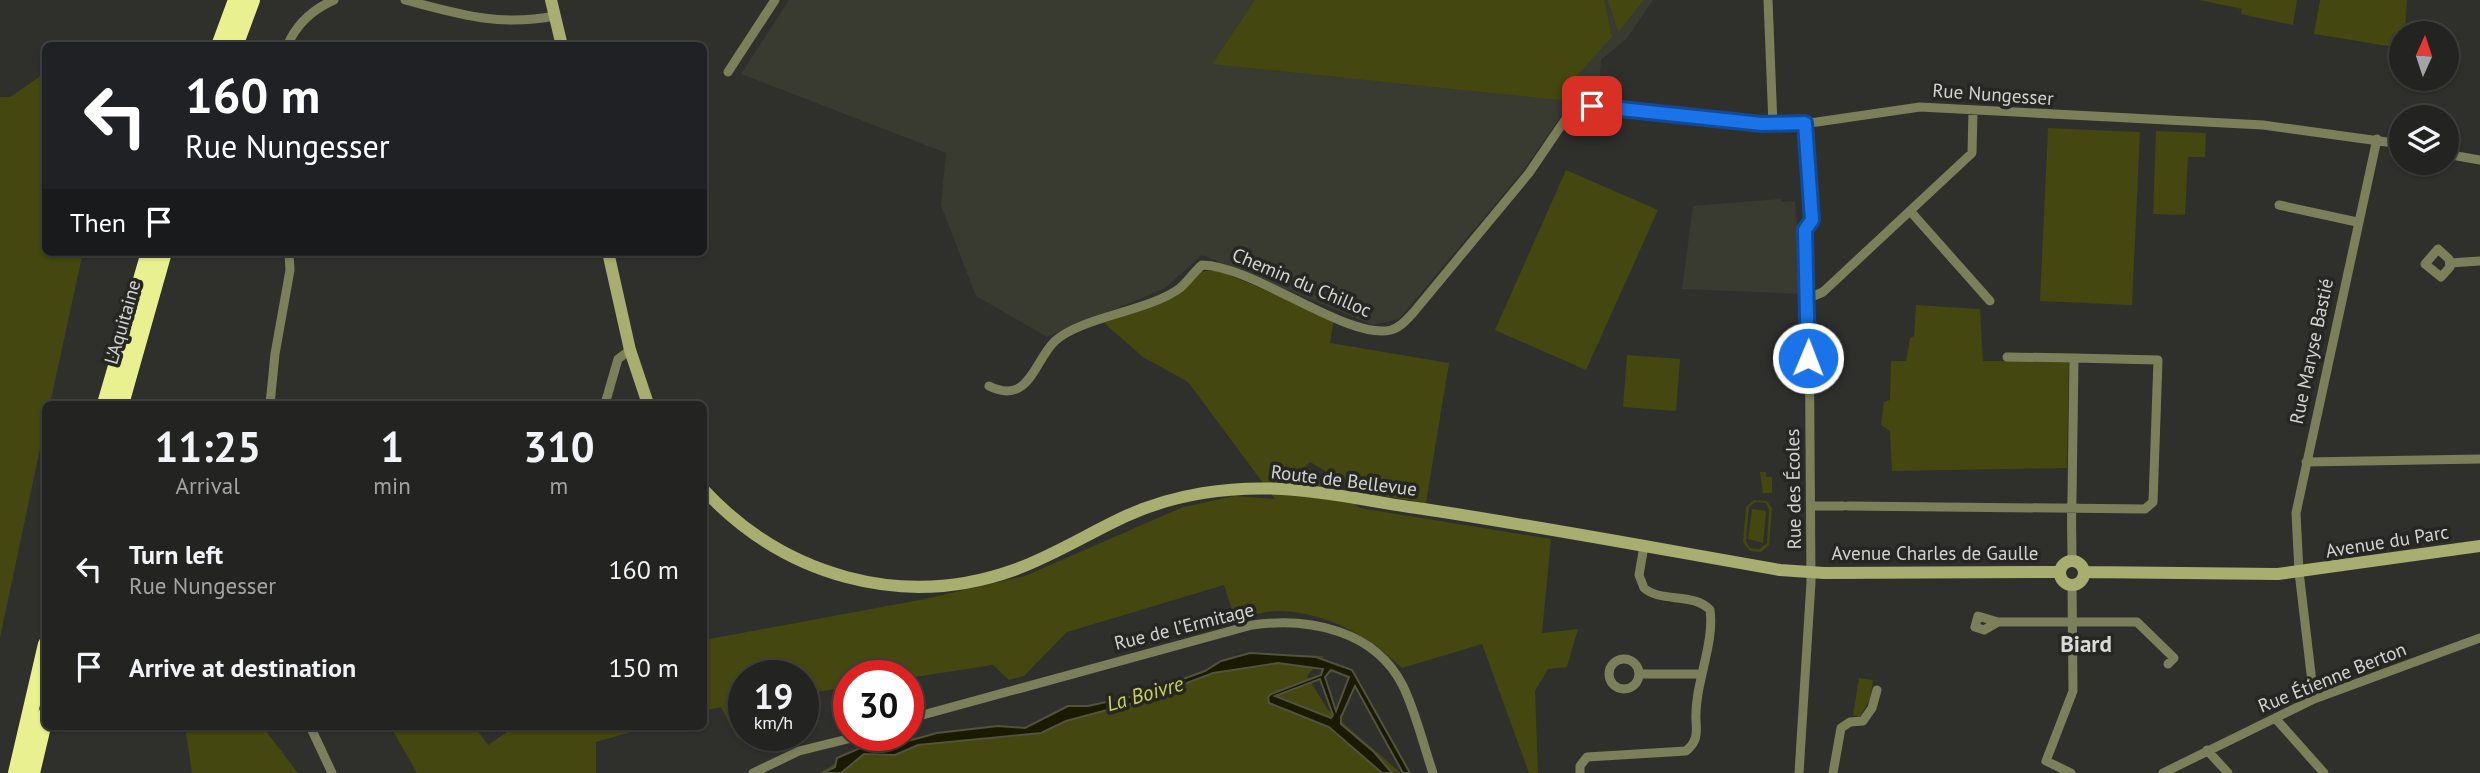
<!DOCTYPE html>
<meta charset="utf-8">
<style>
body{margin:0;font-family:"PT Sans",sans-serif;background:#2b2c2a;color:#f1f3f6;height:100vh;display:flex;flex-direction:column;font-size:26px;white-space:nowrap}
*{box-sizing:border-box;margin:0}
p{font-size:23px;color:#a3a4a5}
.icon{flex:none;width:38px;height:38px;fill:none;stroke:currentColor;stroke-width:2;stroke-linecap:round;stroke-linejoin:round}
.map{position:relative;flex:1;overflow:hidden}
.sheet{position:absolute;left:42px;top:401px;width:665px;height:329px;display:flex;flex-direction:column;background:#232421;border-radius:10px;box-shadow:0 2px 5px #0004,0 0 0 2px #40413f}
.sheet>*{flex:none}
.guide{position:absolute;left:42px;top:42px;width:665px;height:214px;border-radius:10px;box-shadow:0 2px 5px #0004,0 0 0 2px #40413f;background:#202124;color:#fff;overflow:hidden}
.needle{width:46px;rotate:3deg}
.fabs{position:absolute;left:2389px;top:21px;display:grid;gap:14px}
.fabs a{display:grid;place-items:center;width:70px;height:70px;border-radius:50%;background:#232421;box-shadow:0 2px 5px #0004,0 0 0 2px #40413f;font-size:35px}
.speed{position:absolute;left:728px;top:660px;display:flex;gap:14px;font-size:35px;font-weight:700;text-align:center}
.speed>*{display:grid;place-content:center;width:91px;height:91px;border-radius:50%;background:#232421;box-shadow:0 2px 5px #0004,0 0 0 2px #40413f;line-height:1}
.speed small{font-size:18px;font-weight:400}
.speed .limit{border:10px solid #d22;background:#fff;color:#111}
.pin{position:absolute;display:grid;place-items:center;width:60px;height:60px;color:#fff;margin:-30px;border-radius:14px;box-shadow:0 4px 10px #0006}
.me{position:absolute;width:77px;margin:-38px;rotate:1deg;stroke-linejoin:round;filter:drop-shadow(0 0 5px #0008)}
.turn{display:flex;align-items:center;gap:24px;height:147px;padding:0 28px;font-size:32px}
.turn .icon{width:91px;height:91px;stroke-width:2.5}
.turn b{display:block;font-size:49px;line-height:60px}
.then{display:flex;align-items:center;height:66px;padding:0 28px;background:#0003;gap:14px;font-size:26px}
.eta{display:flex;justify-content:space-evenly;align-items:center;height:119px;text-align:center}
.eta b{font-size:42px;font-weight:800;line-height:49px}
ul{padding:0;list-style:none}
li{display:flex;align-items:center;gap:21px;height:98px;padding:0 28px}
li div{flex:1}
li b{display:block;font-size:26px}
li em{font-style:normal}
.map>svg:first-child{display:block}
.built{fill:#393a30}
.green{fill:#44470f;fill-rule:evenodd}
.water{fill:#191a00;stroke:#51523f;stroke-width:2;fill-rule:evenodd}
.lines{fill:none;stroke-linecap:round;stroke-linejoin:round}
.street{stroke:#7c805a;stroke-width:9}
.secondary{stroke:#a8ad70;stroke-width:12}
.highway{stroke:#e8f08f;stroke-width:16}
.route-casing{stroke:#114b97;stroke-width:18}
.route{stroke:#1a73e8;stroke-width:12}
.labels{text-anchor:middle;stroke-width:7;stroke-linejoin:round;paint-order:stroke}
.street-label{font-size:19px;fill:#d4d4d2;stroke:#262623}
.water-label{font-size:21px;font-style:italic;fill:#cbd251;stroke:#262623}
.quarter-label{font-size:23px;font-weight:bold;fill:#dadbd6;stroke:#262623}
</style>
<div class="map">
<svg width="2480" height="773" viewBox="0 0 2480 773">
<rect width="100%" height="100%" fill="#2f302c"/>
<path class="built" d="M 789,0 L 1653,0 L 1627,38 L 1601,60 L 1598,99 L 1576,95 L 1523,171 L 1399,319 L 1373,325 L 1202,255 L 1164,289 L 1047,337 L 976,296 L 941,205 L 946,153 L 741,74 Z
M 1781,199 L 1782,202 L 1795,201 L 1802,294 L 1682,289 L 1693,206 Z"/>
<path class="green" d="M 1255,0 L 1604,0 L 1612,37 L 1580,72 L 1561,100 L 1212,64 Z
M 1608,0 L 1644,0 L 1618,32 Z
M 2199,0 L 2297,0 L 2293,25 L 2241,14 L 2242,9 Z
M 2320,0 L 2407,0 L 2405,33 L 2401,33 L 2401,48 L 2314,34 Z
M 45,73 L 46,252 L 83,252 L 50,404 L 46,404 L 45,425 L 0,638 L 0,97 L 10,97 Z
M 2048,128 L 2140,132 L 2132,305 L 2040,301 Z
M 2156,131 L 2206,133 L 2205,157 L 2188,157 L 2185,215 L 2153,214 Z
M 1566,170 L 1658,210 L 1586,370 L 1495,330 Z
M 1205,271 L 1220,271 L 1334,319 L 1330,343 L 1449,363 L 1426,503 L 1364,493 L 1310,462 L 1306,466 L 1360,508 L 1551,539 L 1542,633 L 1578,629 L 1567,667 L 1548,669 L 1535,691 L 1538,773 L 1529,773 L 1482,644 L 1402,668 C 1368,636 1330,614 1283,611 C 1268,610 1250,616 1235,619 L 1224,585 L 1067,632 L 1024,676 L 1009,680 L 993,665 L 908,678 L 849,676 L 849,687 L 803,694 L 803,676 L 744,676 L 744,735 L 737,738 L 721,707 L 704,711 L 704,640 L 925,599 L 1025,576 L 1183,507 L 1235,496 L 1275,499 L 1188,382 L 1143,357 L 1104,323 L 1176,296 L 1195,273 Z
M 1916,305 L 1980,309 L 1983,361 L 2069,361 L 2067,468 L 1892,471 L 1890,431 L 1881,425 L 1884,402 L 1890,400 L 1891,361 L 1906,361 L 1910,338 L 1914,336 Z
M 1627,355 L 1680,359 L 1676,411 L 1623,407 Z
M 1760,472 L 1766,472 L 1766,477 L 1772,477 L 1772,493 L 1763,493 Z
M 1754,500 L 1767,501 L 1772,508 L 1769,545 L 1761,552 L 1750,551 L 1743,542 L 1746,507 ZM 1756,502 L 1766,503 L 1769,510 L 1767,543 L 1759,549 L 1750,548 L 1746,541 L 1749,507 Z
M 1752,509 L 1766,511 L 1763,543 L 1748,539 Z
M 1260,654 L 1324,656 L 1307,676 L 1328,710 L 1401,773 L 819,773 L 863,747 L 1038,731 Z
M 1859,678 L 1873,680 L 1870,699 L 1860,717 L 1853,715 Z
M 185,726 L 262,726 L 298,773 L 192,773 Z
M 390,726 L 474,726 L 488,745 L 516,726 L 652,726 L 596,742 L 596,773 L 417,773 Z"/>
<path class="water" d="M 1250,653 L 1316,657 L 1352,670 L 1410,773 L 1403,773 L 1355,686 L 1341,717 L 1341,724 L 1374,752 L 1392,773 L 1382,773 L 1329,727 L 1269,703 L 1268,697 L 1271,694 L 1321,675 L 1323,669 L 1278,663 L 1213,673 L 1137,702 L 1066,721 L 1041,733 L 918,745 L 895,755 L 864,754 L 841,773 L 823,773 L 835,767 L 837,758 L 867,745 L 877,748 L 890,746 L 937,733 L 998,726 L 1025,728 L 1068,706 L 1088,706 L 1139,695 L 1205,671 L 1221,661 ZM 1331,670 L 1349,677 L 1336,711 L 1325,677 ZM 1320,679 L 1333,715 L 1331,718 L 1275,696 Z"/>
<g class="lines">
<path class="street" d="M 405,0 C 459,14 498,27 555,16
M 1768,0 L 1773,125
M 287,46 C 296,25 313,9 334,0
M 728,72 L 775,0
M 2446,154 L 2480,160
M 2279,205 L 2357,222
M 1911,212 L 1990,301
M 2438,249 L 2449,259 L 2450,267 L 2441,277 L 2425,264 Z
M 2450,263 L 2480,261
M 1809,298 L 1823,292 L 1972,153 L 1973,111
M 2007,357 L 2074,358
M 989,386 C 1029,406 1034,361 1055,341 C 1081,317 1150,311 1180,288 C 1188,281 1194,272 1202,265 C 1255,266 1348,341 1391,330 C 1401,327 1406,320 1413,313 L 1529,173 L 1567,117 L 1584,106 L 1773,125 L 1817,122 L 1920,107 L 2263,125 L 2401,144
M 270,404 L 275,354 L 290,270 L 289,252
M 605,404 L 618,359 L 630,350
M 2306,462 L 2480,459
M 1811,506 L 1843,506
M 1848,506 C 1947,507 2046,508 2145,509 L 2153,502 L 2158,360 L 2074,358 L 2072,498 C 2071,519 2072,540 2072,560
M 1998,622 L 1984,630 L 1975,627 L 1978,616 L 1998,622 L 2137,622 L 2174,658 L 2168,664
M1609 674a15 15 0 1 1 30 0a15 15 0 1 1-30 0Z
M 1639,674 L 1701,674
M 2314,699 L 2299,572 L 2296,513 L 2377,139
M 2275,718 L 2324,773
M 908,719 L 1252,625 C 1309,617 1375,630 1403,686 C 1416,713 1423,744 1433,773
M 310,726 L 332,773
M 2207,750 L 2228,773
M 753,773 L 799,751 L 864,735
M 1580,773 L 1580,766 L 1587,757 L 1686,751 C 1697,742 1697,734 1696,721 C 1694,685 1715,644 1710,610 C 1694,592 1661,603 1644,588 L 1639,575 L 1644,546
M 1799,773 L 1811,582 L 1809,298 L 1805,230 L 1812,220 L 1805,123
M 1833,773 L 1841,728 L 1850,722 L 1863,721 L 1872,708 L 1877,690
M 2071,773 L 2046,761 L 2073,691 L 2072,585
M 2163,773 L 2314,699 L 2480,638"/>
<path class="secondary" d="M 551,0 L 562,46
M 608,252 L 630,350 L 648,404
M 704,490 C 784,576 902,610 1014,570 C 1053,556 1089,533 1126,516 C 1174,494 1230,486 1282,489 C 1327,491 1372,502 1417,508 C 1538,526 1659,549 1780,570 L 1824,573 L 2059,572
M2060 573a12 12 0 1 1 24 0a12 12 0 1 1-24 0Z
M 2084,572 L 2278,574 L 2480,546"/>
<path class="highway" d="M 219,46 L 236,0
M 235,46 L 252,0
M 105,404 L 149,252
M 121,404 L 164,252
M 16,773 L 46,644
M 32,773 L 46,714"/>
</g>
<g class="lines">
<g class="route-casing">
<path id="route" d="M 1592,106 L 1762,124 L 1805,123 L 1812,220 L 1805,230 L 1808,358"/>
</g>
<use href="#route" class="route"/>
</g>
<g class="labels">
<g class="street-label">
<text transform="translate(1993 94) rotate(4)" y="7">Rue Nungesser</text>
<text transform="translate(1302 282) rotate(23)" y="7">Chemin du Chilloc</text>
<text transform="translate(122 322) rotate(-74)" y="7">L'Aquitaine</text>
<text transform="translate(2311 351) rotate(-78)" y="7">Rue Maryse Bastié</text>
<text transform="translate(1344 480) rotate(7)" y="7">Route de Bellevue</text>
<text transform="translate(1793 489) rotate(-91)" y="7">Rue des Écoles</text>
<text transform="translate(2387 541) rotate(-9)" y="7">Avenue du Parc</text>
<text x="1935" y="560">Avenue Charles de Gaulle</text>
<text transform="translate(1184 626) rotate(-14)" y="7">Rue de l’Ermitage</text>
<text transform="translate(2332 677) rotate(-22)" y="7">Rue Étienne Berton</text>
</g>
<g class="water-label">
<text transform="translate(1145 694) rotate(-16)" y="7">La Boivre</text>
</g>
<g class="quarter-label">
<text x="2086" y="652">Biard</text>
</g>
</g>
</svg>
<div class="fabs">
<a><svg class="needle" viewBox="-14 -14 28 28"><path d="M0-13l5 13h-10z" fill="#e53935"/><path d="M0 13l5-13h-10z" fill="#a3a4a5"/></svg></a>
<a><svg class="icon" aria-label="layers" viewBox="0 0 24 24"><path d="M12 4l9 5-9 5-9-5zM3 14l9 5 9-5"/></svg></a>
</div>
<div class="speed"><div>19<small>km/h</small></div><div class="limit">30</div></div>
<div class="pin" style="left:1592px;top:106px;background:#d93025"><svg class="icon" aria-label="arrive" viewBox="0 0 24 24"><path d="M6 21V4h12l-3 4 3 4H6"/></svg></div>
<svg class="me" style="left:1808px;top:358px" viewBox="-20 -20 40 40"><circle r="17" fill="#1a73e8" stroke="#fff" stroke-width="3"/><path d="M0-11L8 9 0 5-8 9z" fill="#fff"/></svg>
<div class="guide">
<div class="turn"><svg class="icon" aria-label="left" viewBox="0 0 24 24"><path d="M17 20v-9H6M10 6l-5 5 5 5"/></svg><div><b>160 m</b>Rue Nungesser</div></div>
<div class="then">Then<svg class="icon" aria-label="arrive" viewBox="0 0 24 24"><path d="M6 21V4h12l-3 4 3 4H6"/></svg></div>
</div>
<section class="sheet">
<div class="eta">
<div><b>11:25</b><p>Arrival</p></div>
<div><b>1</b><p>min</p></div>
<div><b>310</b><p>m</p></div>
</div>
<ul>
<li><svg class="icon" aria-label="left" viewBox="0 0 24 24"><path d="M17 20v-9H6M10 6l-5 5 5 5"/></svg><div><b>Turn left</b><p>Rue Nungesser</p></div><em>160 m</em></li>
<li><svg class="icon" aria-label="arrive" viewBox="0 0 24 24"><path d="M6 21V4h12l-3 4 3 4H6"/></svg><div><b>Arrive at destination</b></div><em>150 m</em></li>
</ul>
</section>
</div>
